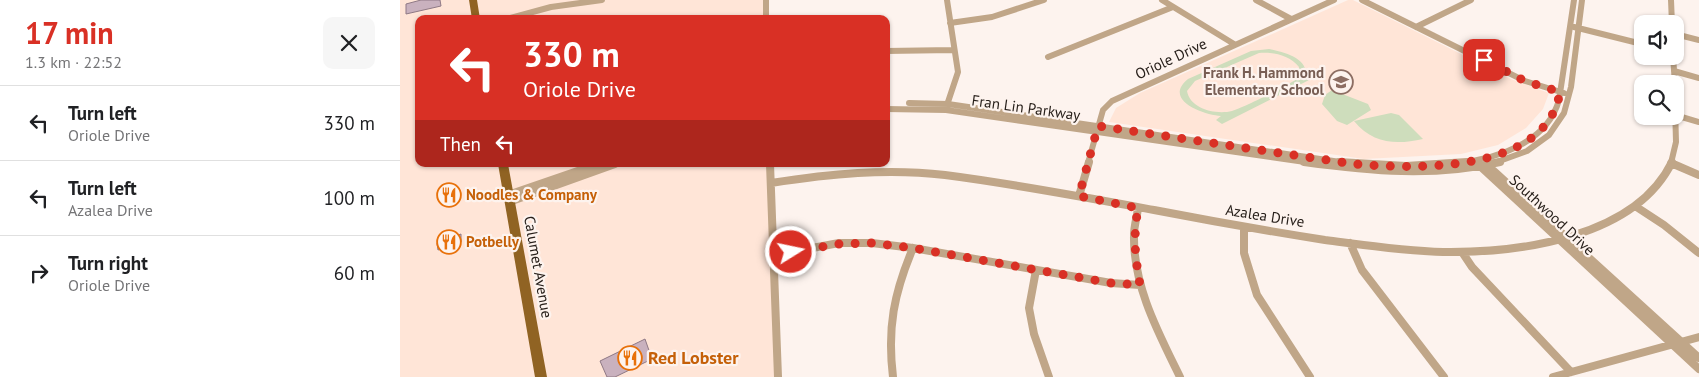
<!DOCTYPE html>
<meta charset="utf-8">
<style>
body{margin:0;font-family:"PT Sans",sans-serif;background:#f6f6f6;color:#202124;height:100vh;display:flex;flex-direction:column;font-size:19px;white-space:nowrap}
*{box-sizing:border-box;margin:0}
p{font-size:16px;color:#757577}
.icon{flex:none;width:28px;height:28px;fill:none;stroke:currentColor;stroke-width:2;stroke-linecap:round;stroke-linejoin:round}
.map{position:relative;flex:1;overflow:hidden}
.side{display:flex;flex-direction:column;background:#fff;width:400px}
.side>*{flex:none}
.top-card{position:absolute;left:15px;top:15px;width:475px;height:152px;border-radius:10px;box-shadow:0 1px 4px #0004;background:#d93025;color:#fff;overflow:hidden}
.buttons{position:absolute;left:1234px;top:15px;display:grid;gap:10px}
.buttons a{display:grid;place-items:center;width:50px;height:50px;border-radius:10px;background:#fff;box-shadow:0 1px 4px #0004;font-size:25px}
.pin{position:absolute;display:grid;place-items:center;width:42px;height:42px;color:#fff;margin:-21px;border-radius:10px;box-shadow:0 2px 8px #0006}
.me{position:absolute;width:55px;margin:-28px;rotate:80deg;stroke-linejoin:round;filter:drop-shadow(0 0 4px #0008)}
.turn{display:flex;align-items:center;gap:18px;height:105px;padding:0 25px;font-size:22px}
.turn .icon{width:65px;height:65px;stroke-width:2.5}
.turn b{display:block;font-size:35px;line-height:42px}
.then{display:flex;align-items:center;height:48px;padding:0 25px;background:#0003;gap:10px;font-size:19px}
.round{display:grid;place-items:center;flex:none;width:52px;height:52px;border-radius:10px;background:#f6f6f6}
.overview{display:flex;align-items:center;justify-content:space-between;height:85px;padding:0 25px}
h1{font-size:30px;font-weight:600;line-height:38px;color:#d93025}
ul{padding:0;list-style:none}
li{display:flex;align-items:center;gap:15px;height:75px;padding:0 25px;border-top:1px solid #e0e0e0}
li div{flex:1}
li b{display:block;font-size:19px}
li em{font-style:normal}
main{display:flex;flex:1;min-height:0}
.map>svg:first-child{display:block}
.built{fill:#ffe5d7}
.green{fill:#ceddbc;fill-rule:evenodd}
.building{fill:#c9b1be;stroke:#8f7985}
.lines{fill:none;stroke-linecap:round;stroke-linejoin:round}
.minor-far1{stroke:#c0a688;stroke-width:6}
.minor{stroke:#c0a688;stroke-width:8}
.major{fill:#906323;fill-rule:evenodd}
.route{stroke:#d93025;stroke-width:9;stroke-dasharray:0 16.2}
.labels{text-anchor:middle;stroke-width:4.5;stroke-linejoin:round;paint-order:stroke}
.street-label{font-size:15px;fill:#28201b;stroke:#fdf3ee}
.education-label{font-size:15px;font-weight:bold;fill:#785e54;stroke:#fdf3ee;text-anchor:end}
.food-label{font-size:15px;font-weight:bold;fill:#c56008;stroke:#fdf3ee;text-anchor:start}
.near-food-label{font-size:18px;font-weight:bold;fill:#c56008;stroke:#fdf3ee;text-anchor:start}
</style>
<main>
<section class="side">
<div class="overview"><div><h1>17 min</h1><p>1.3 km · 22:52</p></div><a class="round"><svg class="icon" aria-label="close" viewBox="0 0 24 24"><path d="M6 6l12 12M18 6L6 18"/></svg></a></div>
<ul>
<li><svg class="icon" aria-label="left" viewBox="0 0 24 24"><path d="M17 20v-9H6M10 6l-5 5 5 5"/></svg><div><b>Turn left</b><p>Oriole Drive</p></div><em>330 m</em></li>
<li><svg class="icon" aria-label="left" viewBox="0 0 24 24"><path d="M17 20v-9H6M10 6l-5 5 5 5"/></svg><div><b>Turn left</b><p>Azalea Drive</p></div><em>100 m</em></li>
<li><svg class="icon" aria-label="right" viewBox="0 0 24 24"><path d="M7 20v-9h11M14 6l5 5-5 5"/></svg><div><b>Turn right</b><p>Oriole Drive</p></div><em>60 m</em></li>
</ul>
</section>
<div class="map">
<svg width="1299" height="377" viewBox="0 0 1299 377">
<rect width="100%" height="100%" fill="#fdf3ee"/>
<path class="built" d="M 0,0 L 365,0 L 365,19 L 19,19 L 19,164 L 370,164 L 378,377 L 0,377 Z
M 948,0 L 953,0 L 1111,79 L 1149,93 L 1143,109 L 1126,128 L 1098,145 L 1061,154 L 964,159 L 709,122 L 716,108 L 740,93 Z"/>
<path class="green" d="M 869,49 C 883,52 906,57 906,74 L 911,72 L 917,76 L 822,124 L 816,120 L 821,116 C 804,115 762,100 788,79 L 851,51 ZM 859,53 C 873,52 889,55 899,67 L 898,78 C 889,85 843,108 832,111 C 816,115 790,109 787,91 L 795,81 Z
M 932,90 L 968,104 L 971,110 L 947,125 L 937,121 L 922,104 L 925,95 Z
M 991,113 L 999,115 L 1023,139 C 996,145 973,144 954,121 Z"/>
<path class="building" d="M 21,0 L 40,0 L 41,6 L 6,14 L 6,4 Z
M 61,234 L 61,242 L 38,250 L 37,243 Z
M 245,339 L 252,359 L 215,377 L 207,377 L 200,361 Z"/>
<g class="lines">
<path class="minor-far1" d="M 366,0 L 366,19
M 762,0 L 834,44
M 856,0 L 891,19
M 962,0 L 1125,81 L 1164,93
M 1271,0 L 1272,24
M 107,19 L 151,7 L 202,0
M 550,23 L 592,17 L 644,0
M 1016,27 L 1071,0
M 1174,27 L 1242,44
M 1275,34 L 1299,40
M 486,51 L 553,50
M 1273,56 L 1275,84
M 648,57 L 773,7
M 1274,71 L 1299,78
M 509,103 L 548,104 L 947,163
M 546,108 L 558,72 L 547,0
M 486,109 L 546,110 L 912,163
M 1275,115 L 1299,122
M 688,163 L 703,110 L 712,101 L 934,0
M 1057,163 C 1097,159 1147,143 1159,100 L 1174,0
M 1094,163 L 1127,151 L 1149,135 L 1164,113 L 1171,87 L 1182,0
M 1271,163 L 1276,142 L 1275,105"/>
<path class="minor" d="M 904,162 C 970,171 1034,177 1100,162
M 939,162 L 1006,166 L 1067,162
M 1271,163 L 1299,175
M 370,164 L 378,377
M 1086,164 L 1299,358
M 1080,166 L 1299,369
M 371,183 C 429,174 486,168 545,175 C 615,184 684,197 754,210 C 811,221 868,231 925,240 C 964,245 1003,251 1043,252 C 1119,253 1235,238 1272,162
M 108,195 L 198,164
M 679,196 L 689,162
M 109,202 L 215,164
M 1235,206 L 1264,225 L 1299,253
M 738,208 C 737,217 734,226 734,235 C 733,286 758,332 780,377
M 844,227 L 844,253 L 857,295 L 910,377
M 950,243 L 962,270 L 1044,377
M 1062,252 L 1072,267 L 1171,372
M 375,255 L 439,243 L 472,243 L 513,248 L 711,283 L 740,285
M 636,270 L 629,308 L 634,334 L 649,377
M 493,377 C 487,328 494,293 513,248
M 1153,377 L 1299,337"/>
<path class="major" d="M 69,0 L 77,0 L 80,19 L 72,19 Z
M 98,164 L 108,164 L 147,377 L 135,377 Z"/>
</g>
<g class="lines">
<path class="route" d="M 391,252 L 439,244 L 472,243 L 513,248 L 711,283 L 740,285 C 735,255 733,239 738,208 L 679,196 L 698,126 L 954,164 C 1016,169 1146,174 1160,92 L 1125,81 L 1084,60"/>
</g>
<defs>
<g id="school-ring" transform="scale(1.25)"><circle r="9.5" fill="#fdf3ee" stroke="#8d6e63" stroke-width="1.5"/><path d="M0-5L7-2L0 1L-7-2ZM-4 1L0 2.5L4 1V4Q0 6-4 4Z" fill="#8d6e63"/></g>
<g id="restaurant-ring" transform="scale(1.25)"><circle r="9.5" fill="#fdf3ee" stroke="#e8710a" stroke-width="1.5"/><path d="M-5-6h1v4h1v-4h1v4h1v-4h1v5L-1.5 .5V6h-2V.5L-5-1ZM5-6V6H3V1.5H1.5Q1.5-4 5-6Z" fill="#e8710a"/></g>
</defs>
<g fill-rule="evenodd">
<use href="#school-ring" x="941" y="82"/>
<use href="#restaurant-ring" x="49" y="195"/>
<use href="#restaurant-ring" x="49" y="242"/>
<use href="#restaurant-ring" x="230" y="358"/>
</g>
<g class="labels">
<g class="street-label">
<text transform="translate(771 59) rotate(-25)" y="5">Oriole Drive</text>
<text transform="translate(626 108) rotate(8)" y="5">Fran Lin Parkway</text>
<text transform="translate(1152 215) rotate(43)" y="5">Southwood Drive</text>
<text transform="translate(865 216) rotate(9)" y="5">Azalea Drive</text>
<text transform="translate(138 267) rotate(80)" y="5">Calumet Avenue</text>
</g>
<g class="education-label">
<text x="924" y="78">Frank H. Hammond<tspan x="924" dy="17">Elementary School</tspan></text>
</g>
<g class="food-label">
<text x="66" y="200">Noodles &amp; Company</text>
<text x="66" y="247">Potbelly</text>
</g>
<g class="near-food-label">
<text x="248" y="364">Red Lobster</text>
</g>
</g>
</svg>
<div class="buttons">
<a><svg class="icon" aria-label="sound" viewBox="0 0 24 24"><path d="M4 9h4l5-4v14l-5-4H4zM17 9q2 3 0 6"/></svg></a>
<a><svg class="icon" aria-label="search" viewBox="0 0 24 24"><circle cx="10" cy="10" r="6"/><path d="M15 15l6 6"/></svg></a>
</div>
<div class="pin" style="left:1084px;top:60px;background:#d93025"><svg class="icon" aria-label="arrive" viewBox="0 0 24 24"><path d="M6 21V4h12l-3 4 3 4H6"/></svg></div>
<svg class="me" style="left:391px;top:252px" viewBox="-20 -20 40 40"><circle r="17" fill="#d93025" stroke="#fff" stroke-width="3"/><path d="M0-11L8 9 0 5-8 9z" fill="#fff"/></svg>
<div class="top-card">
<div class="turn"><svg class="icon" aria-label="left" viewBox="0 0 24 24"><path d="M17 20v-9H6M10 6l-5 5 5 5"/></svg><div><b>330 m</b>Oriole Drive</div></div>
<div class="then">Then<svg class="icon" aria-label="left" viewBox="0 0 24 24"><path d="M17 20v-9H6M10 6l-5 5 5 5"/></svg></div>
</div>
</div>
</main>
